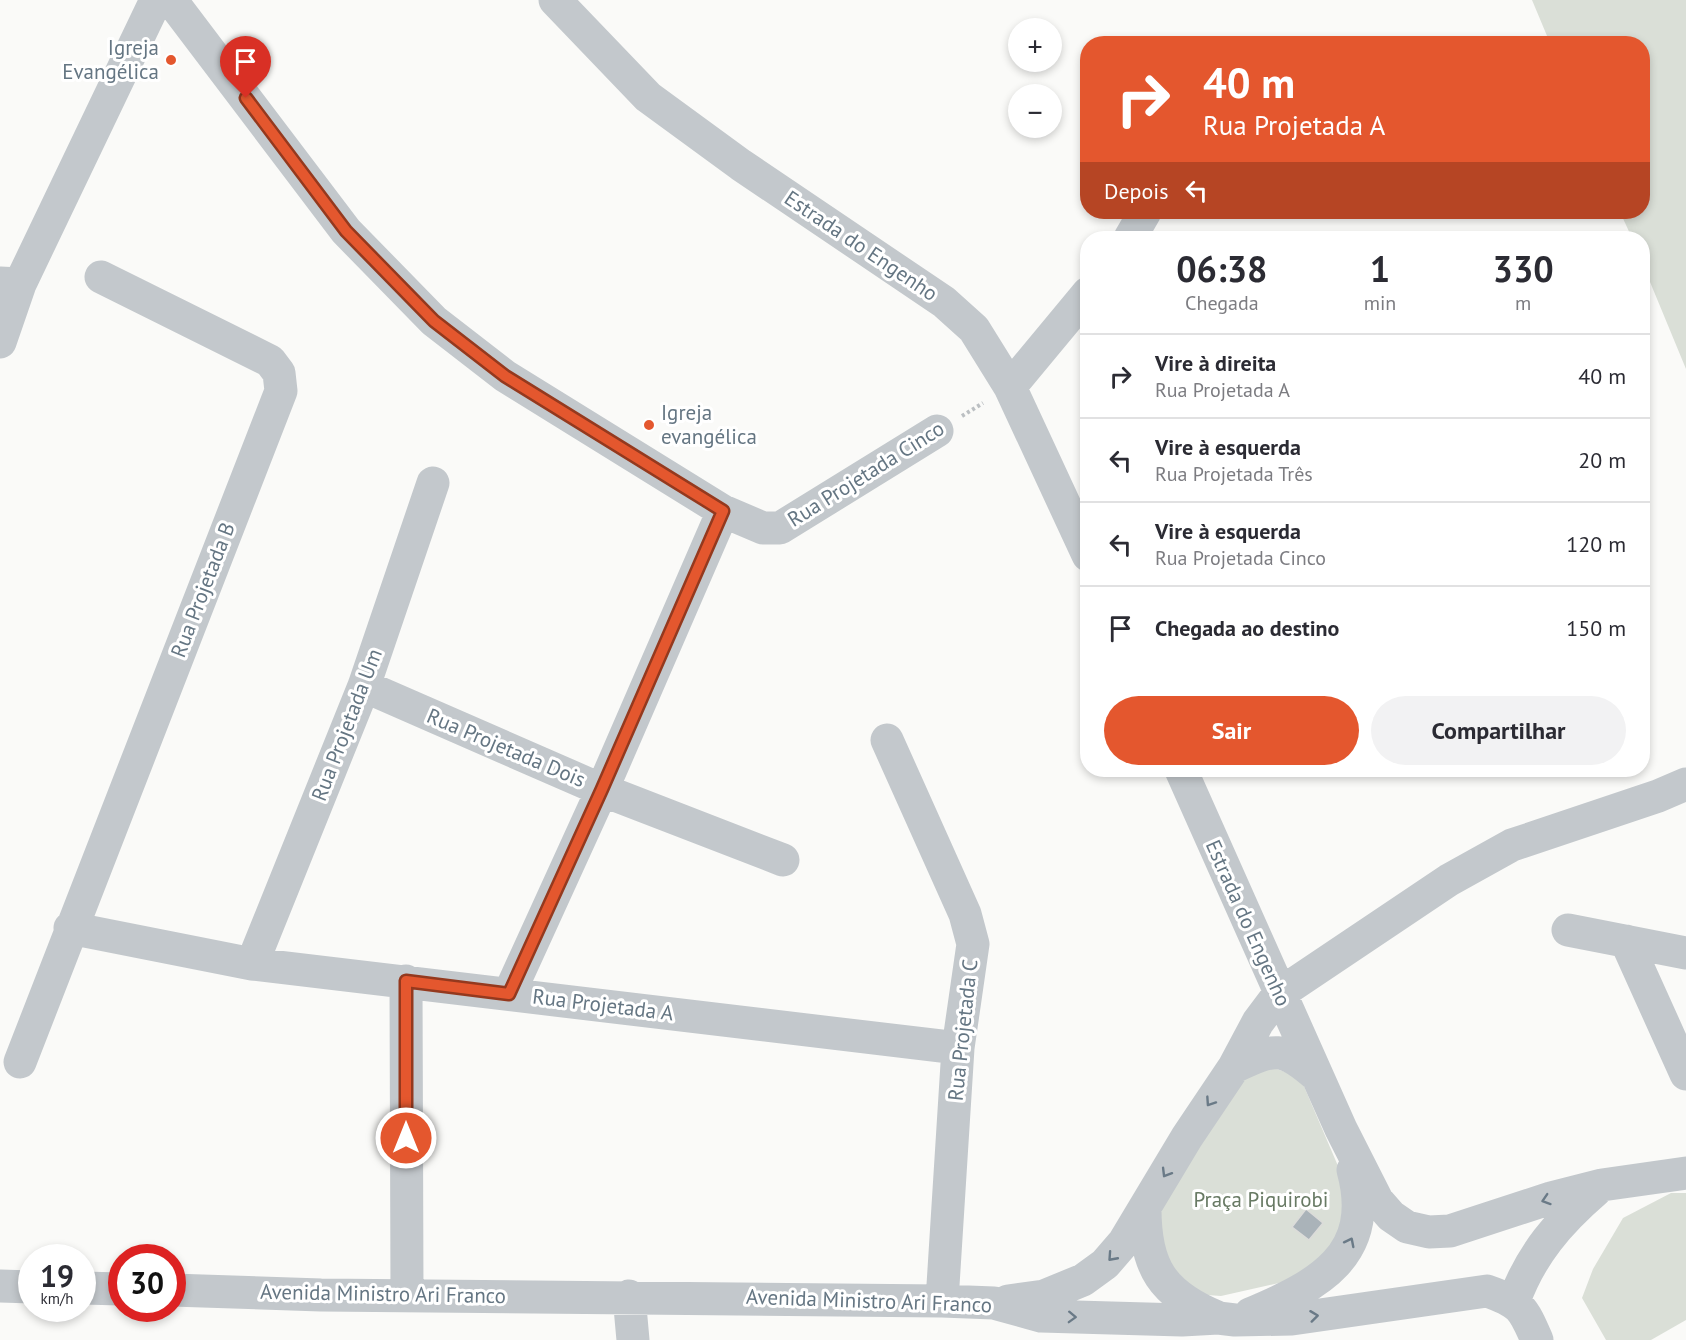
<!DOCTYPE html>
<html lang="pt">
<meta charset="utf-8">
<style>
body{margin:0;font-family:"PT Sans",sans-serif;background:#f2f2f3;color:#2b2b33;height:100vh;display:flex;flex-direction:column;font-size:22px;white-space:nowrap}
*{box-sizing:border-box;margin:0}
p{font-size:20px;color:#7c7c81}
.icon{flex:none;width:33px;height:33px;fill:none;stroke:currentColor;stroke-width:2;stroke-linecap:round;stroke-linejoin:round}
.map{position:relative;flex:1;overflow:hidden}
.panel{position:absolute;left:1080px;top:231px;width:570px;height:546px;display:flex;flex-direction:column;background:#fff;border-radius:24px;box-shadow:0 3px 9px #0003}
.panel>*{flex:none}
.banner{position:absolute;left:1080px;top:36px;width:570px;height:183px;border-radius:24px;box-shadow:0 3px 9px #0003;background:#e4572e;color:#fff;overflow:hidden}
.buttons{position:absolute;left:1008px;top:18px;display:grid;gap:12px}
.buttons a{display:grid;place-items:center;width:54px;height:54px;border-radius:50%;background:#fff;box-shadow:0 3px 9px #0003;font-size:30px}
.speed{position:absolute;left:18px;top:1244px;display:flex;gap:12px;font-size:30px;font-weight:700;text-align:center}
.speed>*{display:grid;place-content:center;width:78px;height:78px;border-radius:50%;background:#fff;box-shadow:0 3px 9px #0003;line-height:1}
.speed small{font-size:15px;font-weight:400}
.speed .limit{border:9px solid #d22;background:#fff;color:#111}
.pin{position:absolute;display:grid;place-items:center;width:51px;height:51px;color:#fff;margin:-62px -26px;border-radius:50% 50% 50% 0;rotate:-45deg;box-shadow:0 0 6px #0007}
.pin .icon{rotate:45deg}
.me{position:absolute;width:66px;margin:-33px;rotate:0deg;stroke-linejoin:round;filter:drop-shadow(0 0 4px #0008)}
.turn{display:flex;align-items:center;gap:21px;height:126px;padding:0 24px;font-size:27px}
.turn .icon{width:78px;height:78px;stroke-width:2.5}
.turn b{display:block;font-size:42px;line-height:51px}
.then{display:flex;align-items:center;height:57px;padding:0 24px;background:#0003;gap:12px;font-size:22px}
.eta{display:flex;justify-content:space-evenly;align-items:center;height:102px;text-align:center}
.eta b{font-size:36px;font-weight:800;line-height:42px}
.button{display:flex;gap:12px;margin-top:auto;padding:12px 24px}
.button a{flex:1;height:69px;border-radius:36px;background:#e4572e;color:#fff;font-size:24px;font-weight:800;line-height:69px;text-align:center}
.button a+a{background:#f2f2f3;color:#2b2b33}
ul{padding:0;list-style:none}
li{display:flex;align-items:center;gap:18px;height:84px;padding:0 24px;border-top:2px solid #e1e1e2}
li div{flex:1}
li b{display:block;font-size:22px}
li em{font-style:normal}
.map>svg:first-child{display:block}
.green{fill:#dadfd7}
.building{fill:#aab3b9;stroke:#dcdcda;stroke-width:1.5}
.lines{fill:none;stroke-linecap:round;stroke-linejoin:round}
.path{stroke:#bbbfc2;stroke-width:4;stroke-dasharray:3 3;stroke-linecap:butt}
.minor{stroke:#c3c8cc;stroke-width:33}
.oneway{stroke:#6a7a87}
.route-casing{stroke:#94391e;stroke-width:15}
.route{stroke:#e4572e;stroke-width:10}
.poi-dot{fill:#e4572e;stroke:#fff;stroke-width:2}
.labels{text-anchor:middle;stroke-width:6;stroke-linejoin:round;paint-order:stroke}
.poi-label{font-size:21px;fill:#657683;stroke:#fff;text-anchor:end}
.street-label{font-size:21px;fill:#657683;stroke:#fff}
.park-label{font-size:21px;fill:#687a64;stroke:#fff}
</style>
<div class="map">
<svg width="1686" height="1340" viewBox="0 0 1686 1340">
<rect width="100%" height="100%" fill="#fafaf8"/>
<path class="green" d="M 1532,0 L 1686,0 L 1686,369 L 1643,265 L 1642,238 L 1632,238 L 1620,212 L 1642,212 L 1642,44 L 1550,43 Z
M 1268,1066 L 1300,1077 L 1347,1187 L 1344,1238 L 1297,1279 L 1221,1296 L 1207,1295 L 1197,1292 L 1167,1262 L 1159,1219 L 1164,1202 L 1234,1085 Z
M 1671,1193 L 1686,1193 L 1686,1320 L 1651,1340 L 1606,1340 L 1582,1298 L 1593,1269 L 1623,1218 Z"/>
<path class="building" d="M 1306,1209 L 1323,1223 L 1309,1240 L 1292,1227 Z"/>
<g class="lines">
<path class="path" d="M 962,416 L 983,403"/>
<path class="minor" d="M 171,0 L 346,231 L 434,321 L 505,376 L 723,511 L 763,528 L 780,528 L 937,431
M 555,0 L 648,97 L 741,165 L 944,302 L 974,329 L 1010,387 L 1088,555
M 1130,238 L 1145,212
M 0,283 L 20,284 L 156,0
M 0,342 L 20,284
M 1010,387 L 1088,293
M 364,686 L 602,790 L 783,860
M 887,740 L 965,914 L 973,944 L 958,1048 L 942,1301
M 1181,770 L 1341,1129 L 1377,1200 L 1391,1216 L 1407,1227 L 1429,1232 L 1450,1231 L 1551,1198 L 1602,1185 L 1686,1173
M 70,928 L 252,964 L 958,1048
M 1568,930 L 1686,953
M 1626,941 L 1686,1074
M 252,964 L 364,686 L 433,483
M 406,981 L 407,1295
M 509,994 L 602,790 L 723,511
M 20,1062 L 281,391 L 279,373 L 270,361 L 101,277
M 1234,1067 C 1275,1048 1282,1045 1317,1076
M 1145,1209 C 1145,1267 1162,1294 1217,1317
M 0,1286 L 32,1287
M 82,1288 L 122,1289
M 172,1290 L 321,1295 L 942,1301 L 994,1303 L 1041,1316 L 1182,1320 L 1218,1318 L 1235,1320 L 1292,1319 L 1487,1291 C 1521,1303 1523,1308 1537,1340
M 629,1296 L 633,1340
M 1008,1301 L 1044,1296 L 1083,1280 L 1105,1264 L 1124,1242 L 1187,1137 L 1234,1067 L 1258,1022 L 1279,994 L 1449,880 L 1512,845 L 1658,796 L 1686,784
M 1514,1301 C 1531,1254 1559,1222 1596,1190
M 1250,1314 C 1319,1285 1376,1255 1353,1170"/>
</g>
<defs><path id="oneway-chevron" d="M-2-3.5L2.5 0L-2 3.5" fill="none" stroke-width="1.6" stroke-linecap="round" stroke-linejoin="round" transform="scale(1.5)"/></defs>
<g class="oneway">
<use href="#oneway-chevron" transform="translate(1210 1102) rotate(124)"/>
<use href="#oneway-chevron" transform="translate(1166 1173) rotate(121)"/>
<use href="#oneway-chevron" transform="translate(1546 1200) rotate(162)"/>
<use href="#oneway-chevron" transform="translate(1350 1242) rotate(-63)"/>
<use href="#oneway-chevron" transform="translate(1112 1257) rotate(132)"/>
<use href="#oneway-chevron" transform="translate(1314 1316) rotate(-7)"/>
<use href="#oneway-chevron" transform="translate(1072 1317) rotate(2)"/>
</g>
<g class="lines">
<g class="route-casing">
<path id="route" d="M 246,98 L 346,231 L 434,321 L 505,376 L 723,511 L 602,789 L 509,994 L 406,981 L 406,1138"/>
</g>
<use href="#route" class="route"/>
</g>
<g class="poi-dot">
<circle cx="171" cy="60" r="6"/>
<circle cx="649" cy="425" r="6"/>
</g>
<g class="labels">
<g class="poi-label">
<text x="159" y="55">Igreja<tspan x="159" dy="24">Evangélica</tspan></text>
<text x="661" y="420" text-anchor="start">Igreja<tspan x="661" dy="24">evangélica</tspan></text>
</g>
<g class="street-label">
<text transform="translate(861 246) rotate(34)" y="7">Estrada do Engenho</text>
<text transform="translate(866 474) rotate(-32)" y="7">Rua Projetada Cinco</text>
<text transform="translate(203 590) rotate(-69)" y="7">Rua Projetada B</text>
<text transform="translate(347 725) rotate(-69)" y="7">Rua Projetada Um</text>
<text transform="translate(506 748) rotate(23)" y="7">Rua Projetada Dois</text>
<text transform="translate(1248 923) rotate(66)" y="7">Estrada do Engenho</text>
<text transform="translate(603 1005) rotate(7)" y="7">Rua Projetada A</text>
<text transform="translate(963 1030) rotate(-84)" y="7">Rua Projetada C</text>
<text transform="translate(383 1294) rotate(1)" y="7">Avenida Ministro Ari Franco</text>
<text transform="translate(869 1301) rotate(2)" y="7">Avenida Ministro Ari Franco</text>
</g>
<g class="park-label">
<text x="1261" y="1207">Praça Piquirobi</text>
</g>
</g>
</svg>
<div class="buttons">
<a>+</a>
<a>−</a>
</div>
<div class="speed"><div>19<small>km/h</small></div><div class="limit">30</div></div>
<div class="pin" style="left:246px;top:98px;background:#d93025"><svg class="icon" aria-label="arrive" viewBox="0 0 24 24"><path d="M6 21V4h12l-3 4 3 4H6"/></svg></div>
<svg class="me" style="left:406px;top:1138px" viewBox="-20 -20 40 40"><circle r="17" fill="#e4572e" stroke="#fff" stroke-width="3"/><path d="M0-11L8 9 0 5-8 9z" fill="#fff"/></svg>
<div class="banner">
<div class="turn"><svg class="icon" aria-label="right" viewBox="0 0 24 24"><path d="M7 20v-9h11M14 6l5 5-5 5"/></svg><div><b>40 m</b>Rua Projetada A</div></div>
<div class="then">Depois<svg class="icon" aria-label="left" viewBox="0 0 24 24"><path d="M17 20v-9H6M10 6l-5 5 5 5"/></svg></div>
</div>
<section class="panel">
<div class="eta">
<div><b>06:38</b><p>Chegada</p></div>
<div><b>1</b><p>min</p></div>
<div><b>330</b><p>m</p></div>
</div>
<ul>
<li><svg class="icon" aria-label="right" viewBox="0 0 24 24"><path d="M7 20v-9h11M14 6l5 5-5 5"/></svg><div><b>Vire à direita</b><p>Rua Projetada A</p></div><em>40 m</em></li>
<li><svg class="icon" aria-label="left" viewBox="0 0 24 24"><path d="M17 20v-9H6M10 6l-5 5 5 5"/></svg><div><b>Vire à esquerda</b><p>Rua Projetada Três</p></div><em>20 m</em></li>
<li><svg class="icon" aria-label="left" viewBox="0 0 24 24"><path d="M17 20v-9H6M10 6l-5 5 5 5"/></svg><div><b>Vire à esquerda</b><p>Rua Projetada Cinco</p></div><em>120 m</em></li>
<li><svg class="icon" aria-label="arrive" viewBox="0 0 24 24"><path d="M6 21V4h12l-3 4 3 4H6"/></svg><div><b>Chegada ao destino</b></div><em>150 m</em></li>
</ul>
<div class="button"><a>Sair</a><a>Compartilhar</a></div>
</section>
</div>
